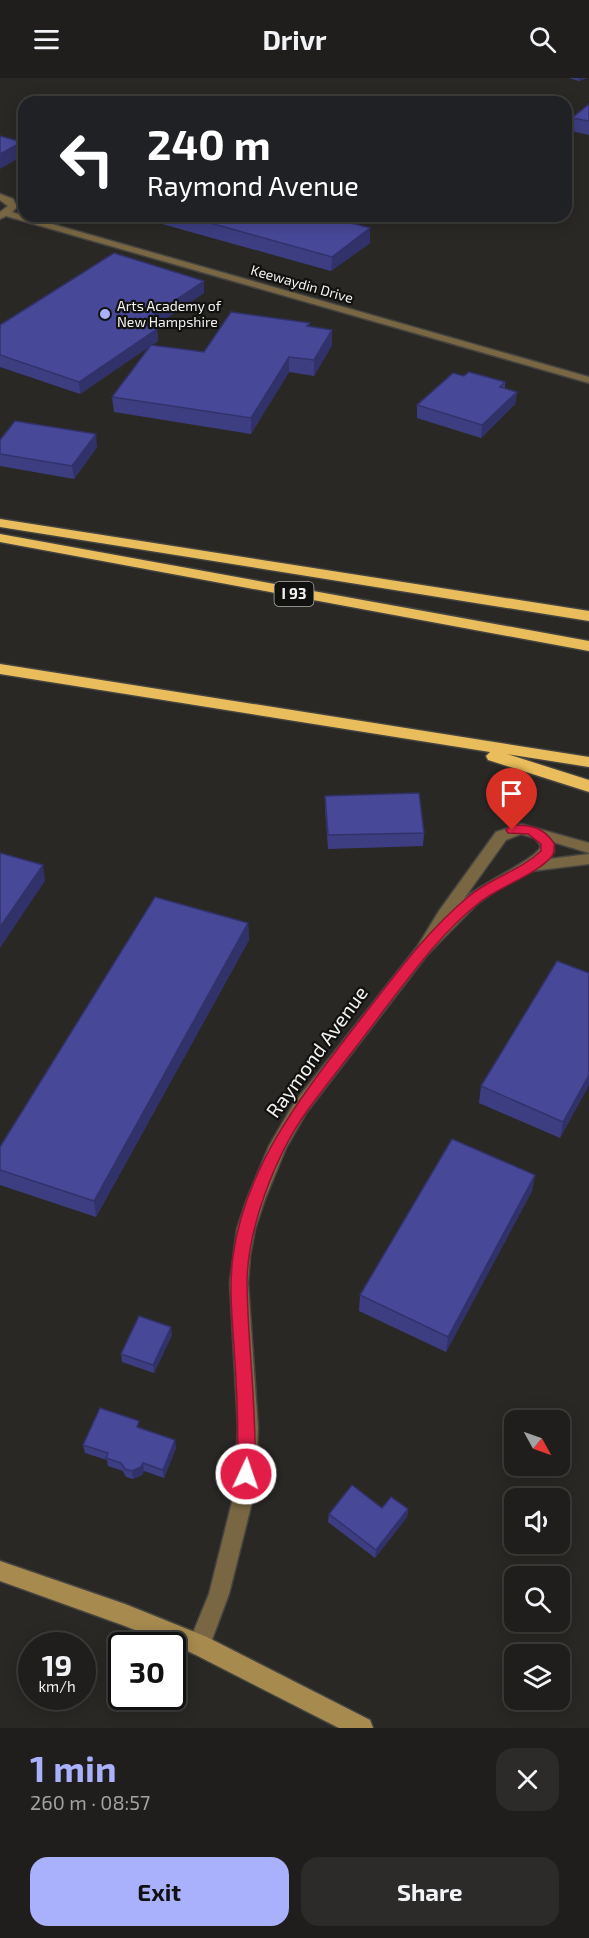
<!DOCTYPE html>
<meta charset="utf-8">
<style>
body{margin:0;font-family:"Exo 2",sans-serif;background:#2c2b29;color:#f1f3f6;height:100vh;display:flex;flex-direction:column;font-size:22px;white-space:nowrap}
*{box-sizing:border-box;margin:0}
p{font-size:20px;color:#a1a2a3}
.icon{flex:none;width:33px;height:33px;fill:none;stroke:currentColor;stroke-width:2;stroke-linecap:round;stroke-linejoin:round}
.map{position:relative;height:1650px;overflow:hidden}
.side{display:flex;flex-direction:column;background:#1f1e1c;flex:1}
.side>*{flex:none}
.banner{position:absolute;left:18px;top:18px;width:554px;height:126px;border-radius:18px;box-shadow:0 3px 15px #0003,0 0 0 2px #3c3c3b;background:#202124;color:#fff;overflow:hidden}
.needle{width:39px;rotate:130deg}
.tools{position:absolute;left:504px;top:1332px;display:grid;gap:12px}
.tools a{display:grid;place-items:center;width:66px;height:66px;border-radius:12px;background:#1f1e1c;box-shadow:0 3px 15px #0003,0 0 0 2px #3c3c3b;font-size:30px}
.speed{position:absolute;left:18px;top:1554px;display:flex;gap:12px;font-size:30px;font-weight:700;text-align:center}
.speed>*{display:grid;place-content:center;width:78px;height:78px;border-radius:50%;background:#1f1e1c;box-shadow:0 3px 15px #0003,0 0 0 2px #3c3c3b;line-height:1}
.speed small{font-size:15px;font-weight:400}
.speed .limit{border:3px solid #111;border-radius:9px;background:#fff;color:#111}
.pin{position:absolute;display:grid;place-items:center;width:51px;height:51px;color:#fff;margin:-62px -26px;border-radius:50% 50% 50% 0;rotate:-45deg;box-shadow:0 0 6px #0007}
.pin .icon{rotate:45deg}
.me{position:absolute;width:66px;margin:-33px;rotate:3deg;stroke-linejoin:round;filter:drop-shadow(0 0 4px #0008)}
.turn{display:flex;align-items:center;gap:21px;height:126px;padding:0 30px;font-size:27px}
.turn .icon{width:78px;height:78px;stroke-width:2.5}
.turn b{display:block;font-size:42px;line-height:51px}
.round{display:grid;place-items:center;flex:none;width:63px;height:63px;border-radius:18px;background:#2c2b29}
.headline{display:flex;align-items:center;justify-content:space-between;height:102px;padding:0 30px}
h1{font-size:36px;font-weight:700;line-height:45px;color:#a9b0fc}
.button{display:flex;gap:12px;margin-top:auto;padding:12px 30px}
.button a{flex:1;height:69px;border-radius:18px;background:#a9b0fc;color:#111;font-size:24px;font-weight:700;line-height:69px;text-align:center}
.button a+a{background:#2c2b29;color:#f1f3f6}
header{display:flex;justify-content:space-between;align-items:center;height:78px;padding:0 30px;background:#1f1e1c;font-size:27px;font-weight:700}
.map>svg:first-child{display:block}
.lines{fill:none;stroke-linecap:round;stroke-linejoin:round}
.street-casing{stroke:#454441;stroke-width:3}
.secondary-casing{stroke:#454441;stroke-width:3}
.highway-casing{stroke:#454441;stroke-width:3}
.street{fill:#786742;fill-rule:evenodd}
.secondary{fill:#a68a4e;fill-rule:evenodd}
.highway{fill:#e9bd5b;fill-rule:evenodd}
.wall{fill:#3d3e82}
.shaded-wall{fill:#32326a}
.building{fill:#474897;stroke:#32326a;stroke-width:1.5}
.route{fill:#e11d48;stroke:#92132f;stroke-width:1.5}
.poi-dot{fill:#a9b0fc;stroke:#11110f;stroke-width:2}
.labels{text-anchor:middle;stroke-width:4.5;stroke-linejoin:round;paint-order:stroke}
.far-street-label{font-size:14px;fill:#f3f2f0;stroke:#11110f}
.far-poi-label{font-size:14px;fill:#f3f2f0;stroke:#11110f;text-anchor:start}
.shield{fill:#11110f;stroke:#afaeac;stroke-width:1.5}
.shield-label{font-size:15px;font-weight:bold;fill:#f3f2f0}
.near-street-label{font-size:20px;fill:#f3f2f0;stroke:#11110f}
</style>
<header><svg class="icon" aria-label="menu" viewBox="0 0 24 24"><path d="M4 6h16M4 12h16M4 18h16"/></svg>Drivr<svg class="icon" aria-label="search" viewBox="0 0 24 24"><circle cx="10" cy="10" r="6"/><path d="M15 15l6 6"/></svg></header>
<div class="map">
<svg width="589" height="1650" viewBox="0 0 589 1650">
<rect width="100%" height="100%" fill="#292825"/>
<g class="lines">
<g class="street-casing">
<path id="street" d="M 0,116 L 13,121 L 17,129 L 12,134 L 24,138 L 589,299 L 589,305 L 6,138 L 0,141 L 0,134 L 8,128 L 0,122 Z
M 521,746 L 589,765 L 589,775 L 553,764 L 554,774 L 549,781 L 589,776 L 589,786 L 532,793 L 496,812 L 477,826 L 427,877 L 306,1035 L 286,1070 L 265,1121 L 255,1151 L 250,1178 L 248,1205 L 258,1350 L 255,1412 L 229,1516 L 207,1575 L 199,1578 L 191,1575 L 188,1567 L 209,1516 L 235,1412 L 238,1350 L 230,1205 L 237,1151 L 247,1121 L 269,1068 L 294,1025 L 417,869 L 439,833 L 496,754 ZM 521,756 L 535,760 L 541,768 C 537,782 478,806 463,822 L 506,762 Z"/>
</g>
<g class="secondary-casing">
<path id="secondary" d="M 0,1483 L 125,1526 L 207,1559 L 370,1642 L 373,1650 L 339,1650 L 192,1575 L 125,1548 L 0,1503 Z"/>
</g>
<g class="highway-casing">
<path id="highway" d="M 0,441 L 589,533 L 589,543 L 0,449 Z
M 0,456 L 589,563 L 589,573 L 0,464 Z
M 0,586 L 589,679 L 589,689 L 507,676 L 589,702 L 589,714 L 488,682 L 486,678 L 490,674 L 0,596 Z"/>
</g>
<use href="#street" class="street"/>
<use href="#secondary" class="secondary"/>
<use href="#highway" class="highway"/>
</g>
<path class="wall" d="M 569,0 L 587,0 L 579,3 Z
M 589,26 L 589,57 L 571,53 L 572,40 Z
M 162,138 L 324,138 L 370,150 L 370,165 L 331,193 L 162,146 Z
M 204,203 L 204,215 L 153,249 L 157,251 L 158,263 L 152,267 L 204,274 L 310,249 L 332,267 L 314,298 L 289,294 L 251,356 L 114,334 L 112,319 L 150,268 L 80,316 L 0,289 L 0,247 Z
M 464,298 L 505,304 L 505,310 L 517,314 L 515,326 L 481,360 L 417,340 L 417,327 Z
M 0,362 L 97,369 L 74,401 L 0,388 Z
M 325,718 L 424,755 L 423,768 L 328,771 L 325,731 Z
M 248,845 L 249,862 L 96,1139 L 0,1107 L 0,1069 Z
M 589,895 L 589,1007 L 560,1060 L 479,1025 L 481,1008 Z
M 535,1097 L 532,1113 L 446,1274 L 359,1233 L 360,1217 Z
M 172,1257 L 154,1295 L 122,1284 L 121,1276 Z
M 140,1350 L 176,1370 L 164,1400 L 144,1393 L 142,1397 L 133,1401 L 126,1399 L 123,1393 L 108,1388 L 107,1382 L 85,1375 L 83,1367 Z
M 382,1430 L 408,1431 L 407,1439 L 375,1480 L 328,1444 L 329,1436 Z"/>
<path class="shaded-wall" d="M 579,0 L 587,0 L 579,3 Z
M 22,64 L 24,77 L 0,91 L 0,76 Z
M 370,150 L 370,165 L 331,193 L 332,179 Z
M 204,203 L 204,215 L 142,257 L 141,245 Z
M 157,251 L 158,263 L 80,316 L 79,304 Z
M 332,252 L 332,267 L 314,298 L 314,282 Z
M 289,279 L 289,294 L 251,356 L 251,340 Z
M 517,314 L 515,326 L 481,360 L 482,347 Z
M 96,356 L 97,369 L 74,401 L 72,388 Z
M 43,787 L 45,803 L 0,870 L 0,849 Z
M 248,845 L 249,862 L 96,1139 L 94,1123 Z
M 589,997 L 589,1007 L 560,1060 L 563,1044 Z
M 535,1097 L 532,1113 L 446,1274 L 448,1259 Z
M 171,1249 L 172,1257 L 154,1295 L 153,1287 Z
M 175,1362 L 176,1370 L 164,1400 L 163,1392 Z
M 143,1385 L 144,1393 L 142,1397 L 133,1401 L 132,1393 Z
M 408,1431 L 407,1439 L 375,1480 L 376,1472 Z"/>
<path class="building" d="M 589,26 L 589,43 L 572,40 Z
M 0,58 L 22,64 L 0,76 Z
M 185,138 L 324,138 L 370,150 L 332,179 Z
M 114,175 L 204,203 L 141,245 L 157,251 L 79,304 L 0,277 L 0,247 Z
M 231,234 L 310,245 L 307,248 L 332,252 L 314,282 L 289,279 L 251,340 L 112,319 L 151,267 L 204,274 Z
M 469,294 L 505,304 L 500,309 L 517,314 L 482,347 L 417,327 L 453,295 L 464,298 Z
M 15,343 L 96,356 L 72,388 L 0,376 L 0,362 Z
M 419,715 L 424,755 L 328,757 L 325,718 Z
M 0,775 L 43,787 L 0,849 Z
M 155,819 L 248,845 L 94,1123 L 0,1092 L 0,1069 Z
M 557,883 L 589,895 L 589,997 L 563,1044 L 481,1008 Z
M 452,1061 L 535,1097 L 448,1259 L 360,1217 Z
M 139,1238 L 171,1249 L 153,1287 L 121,1276 Z
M 100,1330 L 139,1343 L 137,1349 L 175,1362 L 163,1392 L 143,1385 L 141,1389 L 132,1393 L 125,1391 L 121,1385 L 106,1380 L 108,1375 L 83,1367 Z
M 352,1407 L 382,1430 L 391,1419 L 408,1431 L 376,1472 L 329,1436 Z"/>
<path class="route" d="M 512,747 C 531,747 543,749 554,765 C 554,769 555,774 552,778 C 539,795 499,809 480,824 C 442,854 413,894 384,932 C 359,966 332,999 307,1033 C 275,1078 247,1151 247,1206 C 248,1270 257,1332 255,1396 L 253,1402 L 246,1405 L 240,1402 L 237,1396 C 239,1353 237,1311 234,1269 C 232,1239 229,1208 233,1178 C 246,1084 307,1011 363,938 C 396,896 427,853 468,819 C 490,800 520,793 541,773 L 541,766 L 528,756 L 508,755 L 506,752 Z"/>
<circle class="poi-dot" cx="105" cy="236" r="6"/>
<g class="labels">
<g class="far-street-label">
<text transform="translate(302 206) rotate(16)" y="5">Keewaydin Drive</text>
</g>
<g class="far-poi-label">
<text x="117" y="233">Arts Academy of<tspan x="117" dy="16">New Hampshire</tspan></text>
</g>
<rect class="shield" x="274.5" y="504" width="39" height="24" rx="4.5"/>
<g class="shield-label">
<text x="294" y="521">I 93</text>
</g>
<g class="near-street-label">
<text transform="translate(317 974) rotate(-54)" y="7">Raymond Avenue</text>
</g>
</g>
</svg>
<div class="tools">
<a><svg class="needle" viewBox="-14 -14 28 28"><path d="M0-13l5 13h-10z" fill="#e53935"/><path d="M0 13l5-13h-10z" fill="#a1a2a3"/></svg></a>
<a><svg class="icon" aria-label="sound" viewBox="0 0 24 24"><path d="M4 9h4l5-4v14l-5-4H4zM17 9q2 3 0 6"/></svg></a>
<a><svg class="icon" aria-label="search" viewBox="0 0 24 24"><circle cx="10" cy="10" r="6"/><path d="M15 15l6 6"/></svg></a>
<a><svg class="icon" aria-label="layers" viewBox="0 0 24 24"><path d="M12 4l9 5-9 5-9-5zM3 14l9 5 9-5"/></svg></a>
</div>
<div class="speed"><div>19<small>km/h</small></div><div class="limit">30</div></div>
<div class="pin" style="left:512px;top:752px;background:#d93025"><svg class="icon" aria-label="arrive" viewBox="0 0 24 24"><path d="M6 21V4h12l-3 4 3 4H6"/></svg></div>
<svg class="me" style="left:246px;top:1396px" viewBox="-20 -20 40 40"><circle r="17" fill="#e11d48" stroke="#fff" stroke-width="3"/><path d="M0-11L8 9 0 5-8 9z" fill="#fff"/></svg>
<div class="banner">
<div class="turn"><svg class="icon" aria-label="left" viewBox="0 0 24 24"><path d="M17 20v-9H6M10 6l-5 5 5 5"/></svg><div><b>240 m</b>Raymond Avenue</div></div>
</div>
</div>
<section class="side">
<div class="headline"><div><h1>1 min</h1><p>260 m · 08:57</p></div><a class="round"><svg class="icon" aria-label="close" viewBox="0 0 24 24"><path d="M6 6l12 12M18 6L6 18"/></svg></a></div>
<div class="button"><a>Exit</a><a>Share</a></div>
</section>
